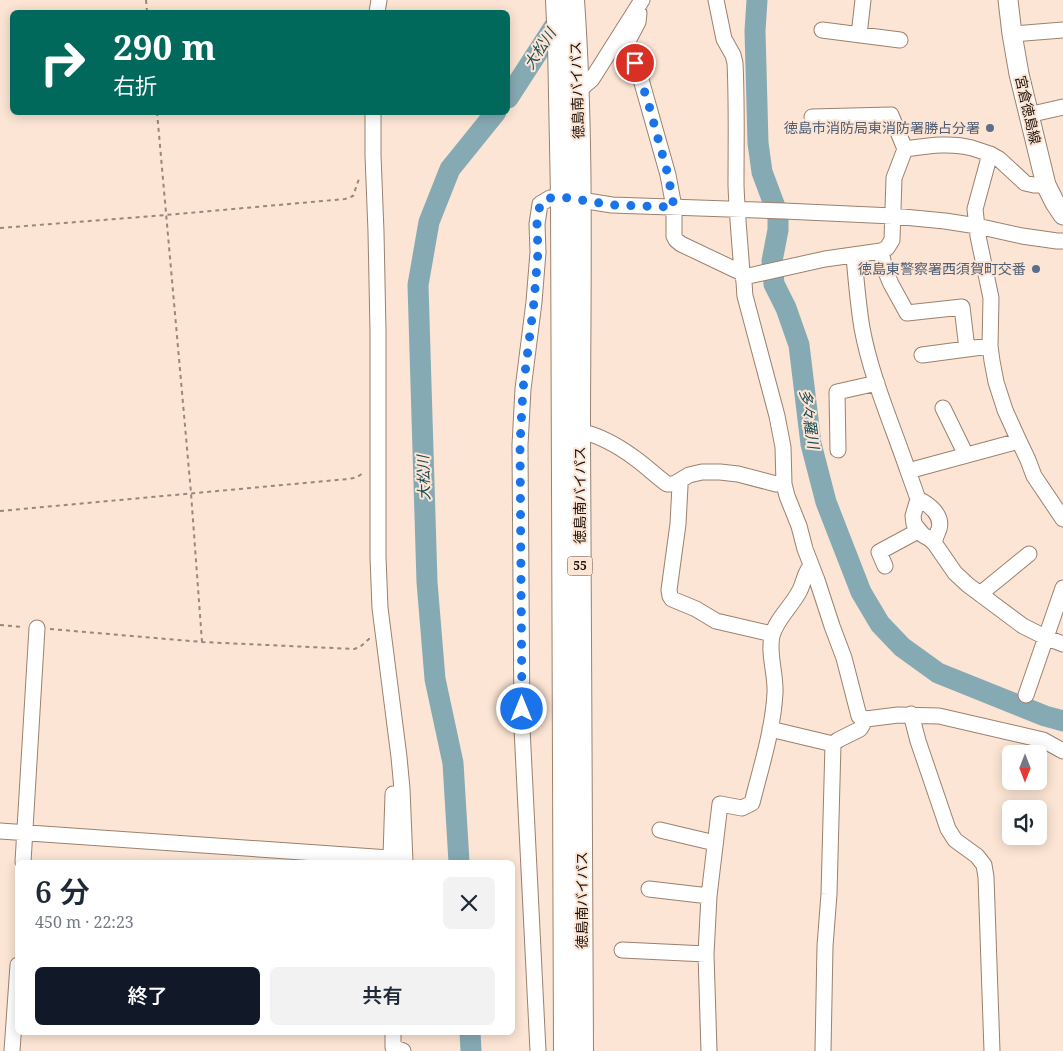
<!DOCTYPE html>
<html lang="ja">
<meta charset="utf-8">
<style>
body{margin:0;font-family:"Noto Serif","Noto Sans JP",serif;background:#f2f2f3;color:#1f2937;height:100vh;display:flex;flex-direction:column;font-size:19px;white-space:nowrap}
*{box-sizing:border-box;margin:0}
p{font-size:16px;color:#747a83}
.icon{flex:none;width:28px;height:28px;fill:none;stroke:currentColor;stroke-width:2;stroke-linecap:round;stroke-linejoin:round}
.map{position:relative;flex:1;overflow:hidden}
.details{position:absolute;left:15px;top:860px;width:500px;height:175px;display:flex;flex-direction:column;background:#fff;border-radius:8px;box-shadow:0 2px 12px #0003}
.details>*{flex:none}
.guide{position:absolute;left:10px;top:10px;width:500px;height:105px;border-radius:8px;box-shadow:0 2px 12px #0003;background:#00695c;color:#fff;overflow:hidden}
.needle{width:32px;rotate:180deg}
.controls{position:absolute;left:1002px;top:745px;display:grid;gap:10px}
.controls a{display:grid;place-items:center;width:45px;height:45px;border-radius:8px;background:#fff;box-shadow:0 2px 12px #0003;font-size:25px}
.pin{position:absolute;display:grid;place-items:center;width:42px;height:42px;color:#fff;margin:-21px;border:2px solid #fff;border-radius:50%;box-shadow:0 1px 5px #0007}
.me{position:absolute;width:55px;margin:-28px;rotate:0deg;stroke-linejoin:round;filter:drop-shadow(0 0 4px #0008)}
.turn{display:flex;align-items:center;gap:18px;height:105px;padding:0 20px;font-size:22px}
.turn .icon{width:65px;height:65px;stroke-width:2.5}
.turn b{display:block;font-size:35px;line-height:42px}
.round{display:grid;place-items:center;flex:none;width:52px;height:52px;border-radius:8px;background:#f2f2f3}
.headline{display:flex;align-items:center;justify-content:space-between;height:85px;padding:0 20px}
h1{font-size:30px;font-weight:600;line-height:38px}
.cta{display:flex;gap:10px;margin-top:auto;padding:10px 20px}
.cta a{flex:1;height:58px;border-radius:8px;background:#111827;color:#fff;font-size:20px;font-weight:600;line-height:58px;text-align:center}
.cta a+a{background:#f2f2f3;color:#1f2937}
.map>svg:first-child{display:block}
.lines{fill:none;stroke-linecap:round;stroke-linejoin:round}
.river{stroke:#86aab3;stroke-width:21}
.minor-casing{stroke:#9b816e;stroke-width:17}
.major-casing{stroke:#9b816e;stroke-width:21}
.highway-casing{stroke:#9b816e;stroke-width:24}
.path{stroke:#98877a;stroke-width:2;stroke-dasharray:4 4;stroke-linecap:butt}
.minor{stroke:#fff;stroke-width:15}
.major{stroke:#fff;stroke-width:19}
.highway{stroke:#fff;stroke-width:22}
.route{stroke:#1a73e8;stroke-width:9;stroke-dasharray:0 16.2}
.service-dot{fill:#5c6f8a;stroke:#fce5d4;stroke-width:2}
.labels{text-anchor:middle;stroke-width:4;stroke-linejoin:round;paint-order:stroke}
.shield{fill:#fce5d4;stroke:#5f5147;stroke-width:1}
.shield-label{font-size:12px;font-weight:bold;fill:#1c120b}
.street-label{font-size:14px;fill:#1c120b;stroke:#fce5d4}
.service-label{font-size:14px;fill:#4e5e75;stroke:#fce5d4;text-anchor:end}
.water-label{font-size:15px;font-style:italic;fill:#174a56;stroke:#fce5d4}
</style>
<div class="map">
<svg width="1063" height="1051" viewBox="0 0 1063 1051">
<rect width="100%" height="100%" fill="#fce5d4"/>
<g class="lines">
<path class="river" d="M 757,0 L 755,31 L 758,143 L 762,172 L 778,215 L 778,230 L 772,261 L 774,284 L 786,308 L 799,345 L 811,444 L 826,502 L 861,592 L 880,624 L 902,647 L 938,673 L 1045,716 L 1063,721
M 508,98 L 563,13
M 459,862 L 453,763 L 435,679 L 427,582 L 418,285 L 429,222 L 450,169 L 496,112
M 470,1032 L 471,1051"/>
<g class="minor-casing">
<path id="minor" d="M 716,0 L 724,39 L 733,55 L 735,63 C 737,104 736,144 736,185 C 737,214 740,244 742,273 C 745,280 744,289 745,296 L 777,416 L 783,447 L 784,484 L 787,496 L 799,526 L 805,549 L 817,580 L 832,626 L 844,658 L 859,716 L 866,719 L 898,715 L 939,716 L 1043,740 L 1063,751
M 636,10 L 639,13 L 638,22 L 628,41 L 629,50 L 640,76 L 668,175 L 674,207 L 674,236 L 676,240 L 681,244 L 742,273
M 377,12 L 379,0
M 822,30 L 900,40
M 1012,34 L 1063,30
M 859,35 L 863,0
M 577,92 L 592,79 L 642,0
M 373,112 L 373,155 L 376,232 L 378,331 L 378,557 L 380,608 L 399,757 L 402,789 L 405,862
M 1028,115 L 1063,107
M 812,117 L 891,115 L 905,149
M 881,251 L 885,270 L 891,284 L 907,313 L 962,307 L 967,349 L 990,346
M 854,256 C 856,280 858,304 862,328 C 871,377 892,424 908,471 L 1019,441 L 1005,410 L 996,382 L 992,361 L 990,346 L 991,298 L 978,236 L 975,209 L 990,154 L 999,159 L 1025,183 L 1034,185 L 1046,185
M 744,277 L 825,259 L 881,251 L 887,248 L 892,240 L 894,178 L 905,149 C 927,146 950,142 972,148 C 978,150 984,152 990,154
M 922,355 L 967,349
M 943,408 L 966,455
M 579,431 C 599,435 620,447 636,459 C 647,467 656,476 667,484 L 674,484 L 689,475 L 702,472 L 720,472 L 738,474 L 776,484 L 784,484
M 1019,441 L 1028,460 L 1034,476 L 1063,519
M 838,450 L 837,392 L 877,383
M 908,471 L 918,499 C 929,504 943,515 939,529 C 937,535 934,538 935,544
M 679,482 L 680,486 L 678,524 L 669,590 L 670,596 L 672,599 L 696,609 L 716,621 L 772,634
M 918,499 L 913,516 L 914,524 L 923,535 L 930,539 L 935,544 L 955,573 L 968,585 L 1023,626 L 1045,637 L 1063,644
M 885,566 L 879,552 L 918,531
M 980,594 L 1029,554
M 1026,695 L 1063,588
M 911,714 L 918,741 L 948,829 L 955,840 L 977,856 L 984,865 L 986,877 L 992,1051
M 770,729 L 833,744
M 660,830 L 715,843
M 0,831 L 389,858 L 391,856 L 393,794
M 23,862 L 37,628
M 649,889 L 709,896
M 622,950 L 706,954
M 393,1032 L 393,1047 L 403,1051
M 12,1051 L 18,965
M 538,1051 L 522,728 L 520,445 L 523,389 L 534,302 L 538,252 L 537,224 L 540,204 L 550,198 L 562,197 L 612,205 L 784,211 L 893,216 L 945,221 L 977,226 L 1022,236 L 1057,241 L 1063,241
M 709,1051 L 706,954 L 709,896 L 720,804 L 742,808 L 752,803 C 761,767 773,730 775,693 C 776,674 768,654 772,636 C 776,619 793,605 800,590 C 804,582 805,571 811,566
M 823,1051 L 825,946 L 829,894 L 833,744 L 838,740 L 860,729 L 866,719"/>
</g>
<g class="major-casing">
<path id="major" d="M 1008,0 L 1012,34 L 1019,74 L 1046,185 L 1055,203 L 1063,215"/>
</g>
<g class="highway-casing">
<path id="highway" d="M 557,0 L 559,43 L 562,197 L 565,1051
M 573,0 C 583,144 579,289 579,433 C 580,639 581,845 582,1051"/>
</g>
<path class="path" d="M 146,0 L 147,12
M 157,112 L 191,493 L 202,642
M 0,228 L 166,215 L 345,199 L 353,196 L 360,176
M 0,511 L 348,479 C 354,478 360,477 364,471
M 0,625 L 23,627
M 50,629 L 202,642 L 354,649 L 360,647 L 369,639 L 369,637"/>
<use href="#minor" class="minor"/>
<use href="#major" class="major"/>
<use href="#highway" class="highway"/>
</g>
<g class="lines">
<path class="route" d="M 522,709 L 520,445 L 523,389 L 534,302 L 538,252 L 537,224 L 540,204 L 550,198 L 562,197 L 612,205 L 674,207 L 668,175 L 648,102 L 635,63"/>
</g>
<g class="service-dot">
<circle cx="990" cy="128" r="5"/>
<circle cx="1036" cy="269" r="5"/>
</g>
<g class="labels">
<rect class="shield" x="567.5" y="556.5" width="25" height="19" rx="4"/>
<g class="shield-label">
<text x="580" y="570">55</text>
</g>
<g class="street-label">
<text transform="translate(577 90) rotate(-92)" y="5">徳島南バイパス</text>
<text transform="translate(1028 110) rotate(77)" y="5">宮倉徳島線</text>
<text transform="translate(580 495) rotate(-90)" y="5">徳島南バイパス</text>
<text transform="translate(582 900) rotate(-90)" y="5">徳島南バイパス</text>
</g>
<g class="service-label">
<text x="980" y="133">徳島市消防局東消防署勝占分署</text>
<text x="1026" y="274">徳島東警察署西須賀町交番</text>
</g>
<g class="water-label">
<text transform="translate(540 49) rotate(-57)" y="5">大松川</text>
<text transform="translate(809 419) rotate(82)" y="5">多々羅川</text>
<text transform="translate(424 478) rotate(-92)" y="5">大松川</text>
</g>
</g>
</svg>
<div class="controls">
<a><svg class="needle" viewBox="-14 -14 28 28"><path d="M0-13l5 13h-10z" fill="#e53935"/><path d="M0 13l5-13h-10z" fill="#747a83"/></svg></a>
<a><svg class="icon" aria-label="sound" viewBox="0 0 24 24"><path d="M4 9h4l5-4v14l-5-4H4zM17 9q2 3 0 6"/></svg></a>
</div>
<div class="pin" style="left:635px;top:63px;background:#d93025"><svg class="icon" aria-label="arrive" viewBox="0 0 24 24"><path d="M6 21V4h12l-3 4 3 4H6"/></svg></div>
<svg class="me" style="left:522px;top:709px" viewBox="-20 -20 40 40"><circle r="17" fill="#1a73e8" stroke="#fff" stroke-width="3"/><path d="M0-11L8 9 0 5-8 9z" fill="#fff"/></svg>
<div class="guide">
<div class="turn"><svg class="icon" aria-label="right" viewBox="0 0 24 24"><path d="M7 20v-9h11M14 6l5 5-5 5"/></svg><div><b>290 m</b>右折</div></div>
</div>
<section class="details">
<div class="headline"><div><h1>6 分</h1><p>450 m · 22:23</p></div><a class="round"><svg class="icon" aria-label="close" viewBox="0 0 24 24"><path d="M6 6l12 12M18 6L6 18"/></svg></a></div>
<div class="cta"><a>終了</a><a>共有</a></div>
</section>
</div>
